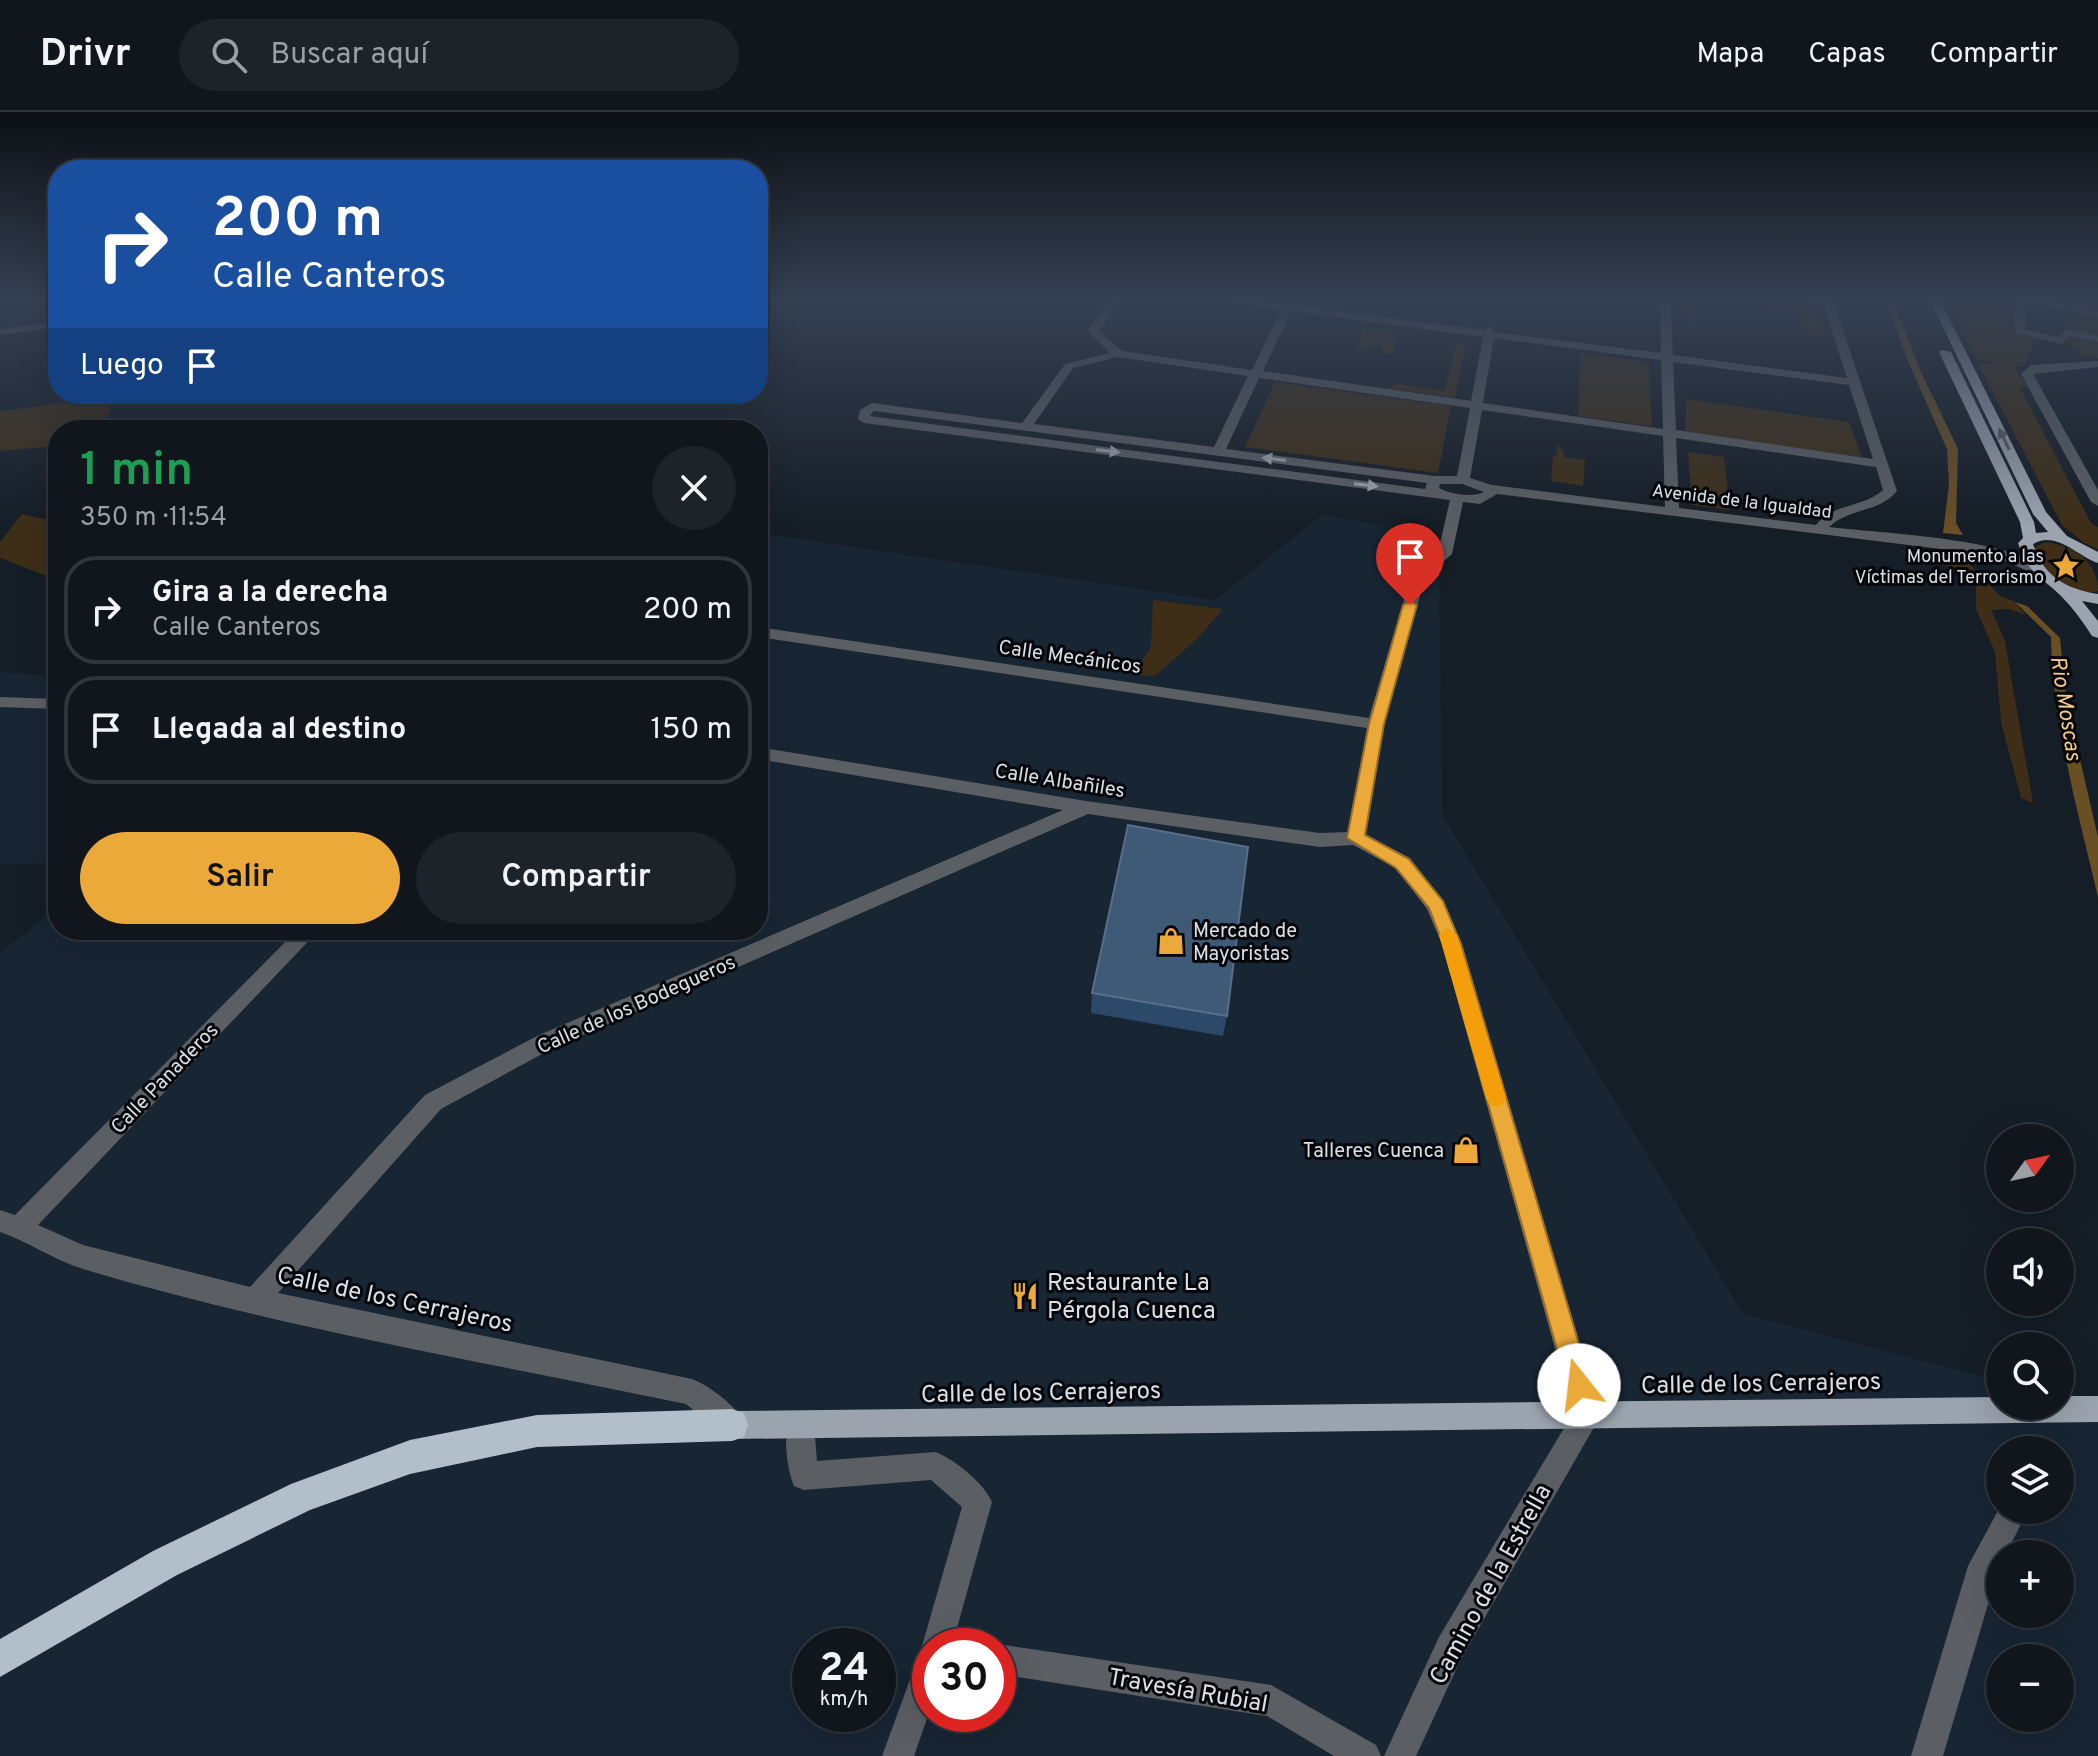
<!DOCTYPE html>
<html lang="es">
<meta charset="utf-8">
<style>
body{margin:0;font-family:Overpass,sans-serif;background:#1e2329;color:#f1f3f6;height:100vh;display:flex;flex-direction:column;font-size:30px;white-space:nowrap}
*{box-sizing:border-box;margin:0}
p{font-size:26px;color:#9c9fa3}
.icon{flex:none;width:44px;height:44px;fill:none;stroke:currentColor;stroke-width:2;stroke-linecap:round;stroke-linejoin:round}
.map{position:relative;flex:1;overflow:hidden}
.details{position:absolute;left:48px;top:308px;width:720px;height:520px;display:flex;flex-direction:column;background:#10161c;border-radius:32px;box-shadow:0 8px 32px #0002,0 0 0 2px #30353b}
.details>*{flex:none}
.hud{position:absolute;left:48px;top:48px;width:720px;height:244px;border-radius:32px;box-shadow:0 8px 32px #0002,0 0 0 2px #30353b;background:#1a4fa0;color:#fff;overflow:hidden}
.needle{width:52px;rotate:57deg}
.buttons{position:absolute;left:1986px;top:1012px;display:grid;gap:16px}
.buttons a{display:grid;place-items:center;width:88px;height:88px;border-radius:50%;background:#10161c;box-shadow:0 8px 32px #0002,0 0 0 2px #30353b;font-size:40px}
.speed{position:absolute;left:792px;top:1516px;display:flex;gap:16px;font-size:40px;font-weight:700;text-align:center}
.speed>*{display:grid;place-content:center;width:104px;height:104px;border-radius:50%;background:#10161c;box-shadow:0 8px 32px #0002,0 0 0 2px #30353b;line-height:1}
.speed small{font-size:20px;font-weight:400}
.speed .limit{border:12px solid #d22;background:#fff;color:#111}
.pin{position:absolute;display:grid;place-items:center;width:68px;height:68px;color:#fff;margin:-82px -34px;border-radius:50% 50% 50% 0;rotate:-45deg;box-shadow:0 0 8px #0007}
.pin .icon{rotate:45deg}
.me{position:absolute;width:88px;margin:-44px;rotate:344deg;stroke-linejoin:round;filter:drop-shadow(0 0 6px #0008)}
.turn{display:flex;align-items:center;gap:28px;height:168px;padding:0 32px;font-size:36px}
.turn .icon{width:104px;height:104px;stroke-width:2.5}
.turn b{display:block;font-size:56px;line-height:68px}
.then{display:flex;align-items:center;height:76px;padding:0 32px;background:#0003;gap:16px;font-size:30px}
.round{display:grid;place-items:center;flex:none;width:84px;height:84px;border-radius:42px;background:#1e2329}
.summary{display:flex;align-items:center;justify-content:space-between;height:136px;padding:0 32px}
h1{font-size:48px;font-weight:600;line-height:60px;color:#1e9e55}
.action{display:flex;gap:16px;margin-top:auto;padding:16px 32px}
.action a{flex:1;height:92px;border-radius:48px;background:#eba93a;color:#111;font-size:32px;font-weight:600;line-height:92px;text-align:center}
.action a+a{background:#1e2329;color:#f1f3f6}
ul{padding:0;list-style:none}
li{display:flex;align-items:center;gap:24px;height:108px;margin:0 16px 12px;padding:0 16px;border:4px solid #30353b;border-radius:32px}
li div{flex:1}
li b{display:block;font-size:30px}
li em{font-style:normal}
header{display:flex;align-items:center;gap:48px;box-sizing:border-box;height:112px;padding:0 40px;background:#10161c;border-bottom:2px solid #30353b}
header strong{font-size:38px}
nav{display:flex;gap:44px;margin-inline-start:auto;font-size:28px}
.search{width:560px;height:72px;background:#1e2329;display:flex;align-items:center;gap:20px;box-sizing:border-box;padding:0 28px;border-radius:44px;color:#9c9fa3;font-size:30px}
.map>svg:first-child{display:block}
.built{fill:#182533;fill-rule:evenodd}
.green{fill:#3e2e17}
.water{fill:#6a4e24}
.lines{fill:none;stroke-linecap:round;stroke-linejoin:round}
.minor{fill:#5b5f64;fill-rule:evenodd}
.major{fill:#9aa3ae;fill-rule:evenodd}
.highway{fill:#b3becb;fill-rule:evenodd}
.wall{fill:#2c4969}
.building{fill:#3f5a76;stroke:#576f88;stroke-width:2}
.oneway{fill:#575d65}
.oneway2{fill:#a1a6ac}
.route{fill:#eba93a;stroke:#996e26;stroke-width:2}
.slow{fill:#f59e0b}
.labels{text-anchor:middle;stroke-width:6;stroke-linejoin:round;paint-order:stroke}
.far-street-label{font-size:18px;fill:#dbe0e7;stroke:#05070b}
.far-poi-label{font-size:18px;fill:#dbe0e7;stroke:#05070b;text-anchor:end}
.street-label{font-size:20px;fill:#dbe0e7;stroke:#05070b}
.poi-label{font-size:20px;fill:#dbe0e7;stroke:#05070b;text-anchor:start}
.water-label{font-size:22px;font-style:italic;fill:#f9cb88;stroke:#05070b}
.near-poi-label{font-size:24px;fill:#dbe0e7;stroke:#05070b;text-anchor:start}
.near-street-label{font-size:24px;fill:#dbe0e7;stroke:#05070b}
</style>
<header>
<strong>Drivr</strong>
<div class="search"><svg class="icon" aria-label="search" viewBox="0 0 24 24"><circle cx="10" cy="10" r="6"/><path d="M15 15l6 6"/></svg>Buscar aquí</div>
<nav><a>Mapa</a><a>Capas</a><a>Compartir</a></nav>
</header>
<div class="map">
<svg width="2098" height="1644" viewBox="0 0 2098 1644">
<rect width="100%" height="100%" fill="#151d26"/>
<path class="built" d="M 1322,403 L 1439,423 L 1442,702 L 1743,1202 L 2000,1269 L 2000,1294 L 2098,1294 L 2098,1644 L 0,1644 L 0,841 L 58,795 L 58,818 L 758,818 L 758,421 L 1215,488 ZM 2000,1338 L 2060,1338 L 2060,1398 L 2000,1398 ZM 2000,1442 L 2060,1442 L 2060,1502 L 2000,1502 ZM 810,1534 L 878,1534 L 878,1602 L 810,1602 ZM 930,1534 L 998,1534 L 998,1602 L 930,1602 ZM 2000,1546 L 2060,1546 L 2060,1606 L 2000,1606 Z
M 0,560 L 58,564 L 58,751 L 0,752 Z"/>
<path class="green" d="M 1682,186 L 1755,186 L 1818,193 L 1825,224 L 1810,223 L 1798,200 L 1696,188 L 1696,209 L 1686,208 L 1680,193 Z
M 1946,186 L 2009,186 L 2015,189 L 2008,199 L 2017,220 L 2036,225 L 2025,253 L 2014,255 L 2028,275 L 2020,276 L 2091,411 L 2098,415 L 2098,437 L 2084,431 L 2062,413 L 1978,252 L 1998,251 L 1976,247 Z
M 2083,186 L 2098,186 L 2098,246 L 2079,244 L 2081,240 L 2066,231 L 2069,223 L 2067,220 L 2079,200 L 2051,190 L 2088,189 Z
M 1364,216 L 1399,221 L 1392,242 L 1381,241 L 1383,235 L 1369,233 L 1366,239 L 1355,238 Z
M 1457,230 L 1466,230 L 1455,286 L 1391,277 L 1393,271 L 1444,279 Z
M 1581,241 L 1649,250 L 1652,314 L 1578,304 Z
M 1275,270 L 1451,294 L 1438,361 L 1245,335 Z
M 105,286 L 111,299 L 96,318 L 58,318 L 58,334 L 0,339 L 0,299 Z
M 1686,287 L 1849,310 L 1862,345 L 1685,321 Z
M 1556,332 L 1564,339 L 1564,345 L 1585,348 L 1583,374 L 1551,369 L 1553,344 L 1557,344 Z
M 1688,340 L 1724,345 L 1730,398 L 1692,393 Z
M 22,402 L 45,407 L 58,449 L 58,468 L 0,446 L 0,430 Z
M 2046,430 C 2074,434 2098,449 2098,479 C 2063,486 2047,462 2032,436 Z
M 1899,439 L 1962,444 L 2000,484 L 2014,489 L 2026,503 L 2009,497 L 1991,498 L 2005,529 L 2033,691 L 2021,686 L 2001,610 L 1995,540 L 1976,497 L 1976,467 L 1966,460 Z
M 1153,488 L 1223,497 L 1196,528 L 1155,564 L 1133,563 L 1151,534 Z"/>
<path class="water" d="M 1885,186 L 1892,186 L 1922,262 L 1958,337 L 1956,411 L 1963,423 L 1943,421 L 1949,372 L 1947,337 L 1907,247 Z
M 2015,490 L 2027,494 L 2060,526 L 2066,587 L 2098,725 L 2098,785 C 2078,700 2053,613 2051,525 Z"/>
<g class="lines">
<path class="minor" d="M 1112,186 L 1122,186 L 1099,219 L 1122,239 L 1252,258 L 1281,198 L 1213,189 L 1208,186 L 1236,186 L 1484,218 L 1490,214 L 1495,220 L 1661,241 L 1660,186 L 1670,186 L 1673,243 L 1847,266 L 1824,194 L 1780,186 L 1832,186 L 1897,379 C 1879,401 1848,396 1829,415 C 1877,421 2013,426 2044,458 L 2037,462 C 2020,457 2006,448 1989,443 L 1497,382 L 1480,392 L 1463,390 L 1452,442 L 1425,466 L 1384,612 L 1366,723 L 1410,746 L 1443,789 L 1462,832 L 1601,1303 L 1461,1547 L 1416,1644 L 1384,1644 L 1439,1525 L 1573,1301 L 1442,832 L 1427,797 L 1396,756 L 1353,733 L 1320,735 L 1088,702 L 553,936 L 441,997 L 278,1181 L 692,1267 C 710,1274 738,1295 746,1313 L 742,1323 L 732,1327 L 722,1323 L 686,1292 C 485,1250 280,1216 83,1157 C 54,1148 29,1130 0,1120 L 0,1098 L 15,1103 L 297,818 L 319,818 L 38,1113 L 83,1133 L 250,1175 L 425,983 L 537,924 L 1063,698 L 758,647 L 758,635 L 1086,689 L 1320,721 L 1348,720 L 1367,616 L 758,525 L 758,515 L 1369,606 L 1411,464 L 1438,440 L 1450,388 L 864,311 L 858,307 L 860,298 L 872,291 L 1022,311 L 1065,252 L 1110,241 L 1087,219 ZM 1291,199 L 1483,225 L 1471,289 L 1263,259 ZM 1494,226 L 1661,248 L 1663,317 L 1483,291 ZM 1118,245 L 1248,264 L 1214,335 L 1034,312 L 1073,256 ZM 1673,250 L 1849,273 L 1873,347 L 1676,318 ZM 1259,266 L 1470,296 L 1457,364 L 1435,364 L 1226,337 ZM 1482,298 L 1663,324 L 1665,395 L 1492,373 L 1470,366 ZM 874,299 L 1427,371 L 1425,377 L 870,304 ZM 1676,326 L 1876,355 L 1883,378 C 1863,396 1833,391 1816,413 L 1679,396 ZM 1440,372 L 1462,372 L 1484,380 C 1473,386 1450,382 1439,376 Z
M 2011,186 L 2049,188 L 2098,199 L 2098,205 L 2049,194 L 2026,193 L 2025,217 L 2059,225 L 2067,217 L 2098,224 L 2098,230 L 2070,224 L 2062,232 L 2016,221 L 2013,203 L 2015,191 Z
M 58,209 L 58,215 L 0,223 L 0,217 Z
M 2098,249 L 2098,255 L 2033,262 L 2098,378 L 2098,394 L 2091,390 L 2021,262 L 2031,253 Z
M 0,585 L 58,587 L 58,597 L 0,595 Z
M 800,1298 L 810,1302 L 814,1312 L 817,1349 L 936,1340 C 955,1348 984,1371 992,1390 L 952,1534 L 930,1534 L 930,1598 L 914,1644 L 882,1644 L 915,1554 L 919,1543 L 925,1541 L 922,1534 L 962,1395 L 931,1368 L 804,1378 L 794,1374 C 786,1355 783,1321 790,1302 Z
M 2000,1395 L 2000,1398 L 2028,1398 L 2006,1442 L 2000,1442 L 2000,1452 L 1943,1644 L 1911,1644 L 1968,1454 Z
M 998,1532 L 1271,1573 L 1376,1633 L 1381,1644 L 1334,1644 L 1267,1604 L 998,1562 L 998,1534 L 992,1534 Z"/>
<path class="major" d="M 1929,186 L 1939,186 L 2046,400 L 2067,424 L 2098,440 L 2098,451 C 2077,444 2056,418 2033,432 C 2043,464 2066,477 2098,482 L 2098,492 L 2082,489 L 2098,509 L 2098,526 L 2092,524 C 2083,510 2073,496 2061,484 C 2040,464 2028,461 2018,431 L 2023,426 L 2020,410 L 1939,240 L 1941,238 L 1951,240 L 2034,410 L 2036,421 L 2048,420 L 2033,402 Z
M 2060,1284 L 2098,1284 L 2098,1310 L 732,1327 L 722,1323 L 718,1313 L 722,1303 L 732,1299 L 2000,1285 L 2000,1294 L 2060,1294 Z"/>
<path class="highway" d="M 732,1297 L 744,1301 L 748,1313 L 744,1325 L 732,1329 L 537,1335 L 410,1362 L 310,1398 L 177,1463 L 0,1565 L 0,1527 L 153,1439 L 291,1372 L 410,1328 L 537,1303 Z"/>
</g>
<path class="wall" d="M 1092,881 L 1227,904 L 1223,924 L 1091,901 Z"/>
<path class="building" d="M 1128,713 L 1248,735 L 1227,904 L 1092,881 Z"/>
<defs><path id="oneway-solid" d="M-6-.8H1V-3.2L6.5 0L1 3.2V.8H-6Z" transform="scale(2)"/></defs>
<use class="oneway" href="#oneway-solid" transform="translate(2004 327) rotate(-116)"/>
<g class="oneway2">
<use href="#oneway-solid" transform="translate(1108 339) rotate(7)"/>
<use href="#oneway-solid" transform="translate(1274 347) rotate(-173)"/>
<use href="#oneway-solid" transform="translate(1366 373) rotate(7)"/>
</g>
<linearGradient id="sky" x2="0" y2="1"><stop stop-color="#0c1015"/><stop offset="0.45" stop-color="#354052"/><stop offset="1" stop-color="#354052" stop-opacity="0"/></linearGradient>
<rect width="2098" height="416" fill="url(#sky)"/>
<path class="route" d="M 1410,489 L 1417,493 L 1384,612 L 1365,723 L 1409,747 L 1443,789 L 1461,832 L 1591,1273 L 1587,1282 L 1579,1286 L 1570,1282 L 1567,1273 L 1443,832 L 1429,796 L 1396,756 L 1347,726 L 1369,612 L 1403,493 Z"/>
<path class="slow" d="M 1448,816 L 1457,823 L 1506,986 L 1503,992 L 1496,995 L 1489,992 L 1486,986 L 1439,823 Z"/>
<defs>
<g id="sight-bare" transform="scale(2.16)"><path d="M0-6L1.8-2.2L6-1.7L2.9 1.2L3.7 5.4L0 3.3L-3.7 5.4L-2.9 1.2L-6-1.7L-1.8-2.2Z" fill="#eba93a" stroke="#05070b" stroke-width="2.5" paint-order="stroke"/></g>
<g id="shop-bare" transform="scale(2.16)"><path d="M-5-2.5h2.3a2.7 3.5 0 0 1 5.4 0H5L5.5 6h-11ZM-1.5-2.5h3a1.5 2.3 0 0 0-3 0Z" fill="#eba93a" stroke="#05070b" stroke-width="2.5" paint-order="stroke"/></g>
<g id="restaurant-bare" transform="scale(2.16)"><path d="M-5-6h1v4h1v-4h1v4h1v-4h1v5L-1.5 .5V6h-2V.5L-5-1ZM5-6V6H3V1.5H1.5Q1.5-4 5-6Z" fill="#eba93a" stroke="#05070b" stroke-width="2.5" paint-order="stroke"/></g>
</defs>
<g fill-rule="evenodd">
<use href="#sight-bare" x="2066" y="454"/>
<use href="#shop-bare" x="1171" y="829"/>
<use href="#shop-bare" x="1466" y="1038"/>
<use href="#restaurant-bare" x="1025" y="1184"/>
</g>
<g class="labels">
<g class="far-street-label">
<text transform="translate(1742 389) rotate(7)" y="6">Avenida de la Igualdad</text>
</g>
<g class="far-poi-label">
<text x="2044" y="450">Monumento a las<tspan x="2044" dy="21">Víctimas del Terrorismo</tspan></text>
</g>
<g class="street-label">
<text transform="translate(1070 544) rotate(8)" y="7">Calle Mecánicos</text>
<text transform="translate(1060 668) rotate(9)" y="7">Calle Albañiles</text>
<text transform="translate(636 892) rotate(-24)" y="7">Calle de los Bodegueros</text>
<text transform="translate(164 966) rotate(-46)" y="7">Calle Panaderos</text>
</g>
<g class="poi-label">
<text x="1193" y="825">Mercado de<tspan x="1193" dy="23">Mayoristas</tspan></text>
<text x="1444" y="1045" text-anchor="end">Talleres Cuenca</text>
</g>
<g class="water-label">
<text transform="translate(2067 596) rotate(81)" y="8">Rio Moscas</text>
</g>
<g class="near-poi-label">
<text x="1047" y="1178">Restaurante La<tspan x="1047" dy="28">Pérgola Cuenca</tspan></text>
</g>
<g class="near-street-label">
<text transform="translate(395 1187) rotate(12)" y="8">Calle de los Cerrajeros</text>
<text transform="translate(1761 1271) rotate(-1)" y="8">Calle de los Cerrajeros</text>
<text transform="translate(1041 1280) rotate(-1)" y="8">Calle de los Cerrajeros</text>
<text transform="translate(1490 1472) rotate(-61)" y="8">Camino de la Estrella</text>
<text transform="translate(1188 1578) rotate(10)" y="8">Travesía Rubial</text>
</g>
</g>
</svg>
<div class="buttons">
<a><svg class="needle" viewBox="-14 -14 28 28"><path d="M0-13l5 13h-10z" fill="#e53935"/><path d="M0 13l5-13h-10z" fill="#9c9fa3"/></svg></a>
<a><svg class="icon" aria-label="sound" viewBox="0 0 24 24"><path d="M4 9h4l5-4v14l-5-4H4zM17 9q2 3 0 6"/></svg></a>
<a><svg class="icon" aria-label="search" viewBox="0 0 24 24"><circle cx="10" cy="10" r="6"/><path d="M15 15l6 6"/></svg></a>
<a><svg class="icon" aria-label="layers" viewBox="0 0 24 24"><path d="M12 4l9 5-9 5-9-5zM3 14l9 5 9-5"/></svg></a>
<a>+</a>
<a>−</a>
</div>
<div class="speed"><div>24<small>km/h</small></div><div class="limit">30</div></div>
<div class="pin" style="left:1410px;top:493px;background:#d93025"><svg class="icon" aria-label="arrive" viewBox="0 0 24 24"><path d="M6 21V4h12l-3 4 3 4H6"/></svg></div>
<svg class="me" style="left:1579px;top:1273px" viewBox="-20 -20 40 40"><circle r="19" fill="#fff"/><path d="M0-13L10 11 0 6-10 11z" fill="#eba93a"/></svg>
<div class="hud">
<div class="turn"><svg class="icon" aria-label="right" viewBox="0 0 24 24"><path d="M7 20v-9h11M14 6l5 5-5 5"/></svg><div><b>200 m</b>Calle Canteros</div></div>
<div class="then">Luego<svg class="icon" aria-label="arrive" viewBox="0 0 24 24"><path d="M6 21V4h12l-3 4 3 4H6"/></svg></div>
</div>
<section class="details">
<div class="summary"><div><h1>1 min</h1><p>350 m · 11:54</p></div><a class="round"><svg class="icon" aria-label="close" viewBox="0 0 24 24"><path d="M6 6l12 12M18 6L6 18"/></svg></a></div>
<ul>
<li><svg class="icon" aria-label="right" viewBox="0 0 24 24"><path d="M7 20v-9h11M14 6l5 5-5 5"/></svg><div><b>Gira a la derecha</b><p>Calle Canteros</p></div><em>200 m</em></li>
<li><svg class="icon" aria-label="arrive" viewBox="0 0 24 24"><path d="M6 21V4h12l-3 4 3 4H6"/></svg><div><b>Llegada al destino</b></div><em>150 m</em></li>
</ul>
<div class="action"><a>Salir</a><a>Compartir</a></div>
</section>
</div>
